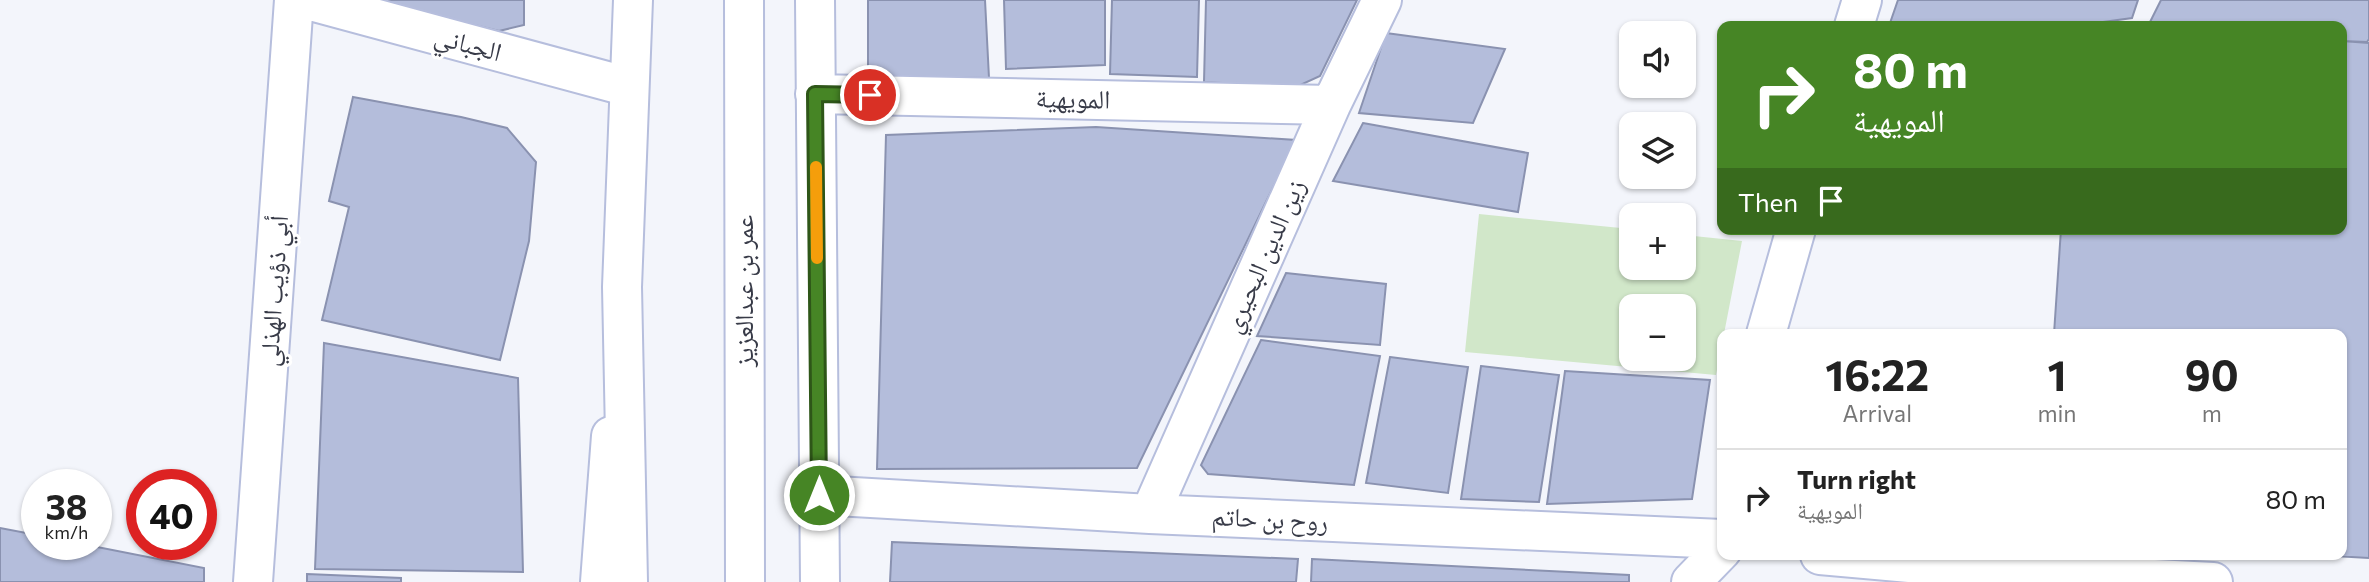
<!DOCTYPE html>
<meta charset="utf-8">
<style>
body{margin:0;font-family:Commissioner,"Noto Naskh Arabic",sans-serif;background:#f2f2f2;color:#222;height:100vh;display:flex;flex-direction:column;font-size:26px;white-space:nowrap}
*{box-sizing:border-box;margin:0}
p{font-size:23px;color:#767676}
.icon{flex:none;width:38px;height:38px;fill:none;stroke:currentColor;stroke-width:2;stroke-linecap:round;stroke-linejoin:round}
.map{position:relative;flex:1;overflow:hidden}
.details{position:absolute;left:1717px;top:329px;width:630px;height:231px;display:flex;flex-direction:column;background:#fff;border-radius:14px;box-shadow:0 2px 5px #0004}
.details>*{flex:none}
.guide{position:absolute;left:1717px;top:21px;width:630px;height:214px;border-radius:14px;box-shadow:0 2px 5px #0004;background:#468525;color:#fff;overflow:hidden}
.controls{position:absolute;left:1619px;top:21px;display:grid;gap:14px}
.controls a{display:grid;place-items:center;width:77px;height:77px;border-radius:14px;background:#fff;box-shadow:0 2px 5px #0004;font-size:35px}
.speed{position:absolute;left:21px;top:469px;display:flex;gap:14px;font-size:35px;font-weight:700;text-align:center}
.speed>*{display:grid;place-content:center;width:91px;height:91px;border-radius:50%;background:#fff;box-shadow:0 2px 5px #0004;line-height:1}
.speed small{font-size:18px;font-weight:400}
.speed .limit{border:10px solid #d22;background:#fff;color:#111}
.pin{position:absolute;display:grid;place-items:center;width:60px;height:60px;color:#fff;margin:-30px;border:4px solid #fff;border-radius:50%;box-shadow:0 2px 7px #0007}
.me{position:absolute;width:77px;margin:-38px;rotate:0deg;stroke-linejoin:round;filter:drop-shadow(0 0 5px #0008)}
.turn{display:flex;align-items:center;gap:24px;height:147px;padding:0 21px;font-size:32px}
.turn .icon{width:91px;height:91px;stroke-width:2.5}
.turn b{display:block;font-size:49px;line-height:60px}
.then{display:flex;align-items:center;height:66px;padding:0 21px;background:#0003;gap:14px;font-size:26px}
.eta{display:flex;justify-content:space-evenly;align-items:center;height:119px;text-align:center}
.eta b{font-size:42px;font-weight:700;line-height:49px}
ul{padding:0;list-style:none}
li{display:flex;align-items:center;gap:21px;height:98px;padding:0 21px;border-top:2px solid #e0e0e0}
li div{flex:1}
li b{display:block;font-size:26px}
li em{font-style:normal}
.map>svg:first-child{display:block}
.green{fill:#d1e7c9;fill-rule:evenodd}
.building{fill:#b4bddb;stroke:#8a92b0;stroke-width:2}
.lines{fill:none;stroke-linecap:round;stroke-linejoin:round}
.minor-casing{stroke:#b6bedd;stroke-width:42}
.major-casing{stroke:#b6bedd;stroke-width:42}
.minor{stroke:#fff;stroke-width:38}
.major{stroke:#fff;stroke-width:38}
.route-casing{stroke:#2e5618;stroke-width:18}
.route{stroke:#468525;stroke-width:12}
.slow{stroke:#f59e0b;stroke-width:12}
.labels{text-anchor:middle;stroke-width:6;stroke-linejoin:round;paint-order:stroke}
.street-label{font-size:26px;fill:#383b48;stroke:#fff}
</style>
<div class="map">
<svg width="2369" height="582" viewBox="0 0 2369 582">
<rect width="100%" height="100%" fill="#f3f5fb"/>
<path class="green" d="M 1479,214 L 1631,229 L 1631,268 L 1684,268 L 1684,235 L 1742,241 L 1716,375 L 1465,352 ZM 1631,306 L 1684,306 L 1684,359 L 1631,359 Z"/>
<path class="building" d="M 372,0 L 524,0 L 524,25 L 499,31 Z
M 868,0 L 985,0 L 989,78 L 868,76 Z
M 1004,0 L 1105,0 L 1105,65 L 1006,69 Z
M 1112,0 L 1199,0 L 1197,77 L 1110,74 Z
M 1206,0 L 1357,0 L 1320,76 L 1296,87 L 1204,82 Z
M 1898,0 L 2138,0 L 2132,18 L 2074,26 L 1889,26 Z
M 2161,0 L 2369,0 L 2369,39 L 2367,42 L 2342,41 L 2342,26 L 2148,26 Z
M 1386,33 L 1505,49 L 1473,123 L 1359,113 Z
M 2342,41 L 2369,43 L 2369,558 L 2316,555 L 2342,555 L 2342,334 L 2054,334 L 2061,229 L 2342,229 Z
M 353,97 L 461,117 L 507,128 L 536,162 L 529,241 L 500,360 L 322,320 L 349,207 L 329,201 Z
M 1363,123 L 1528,153 L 1518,212 L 1333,181 Z
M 1096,127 L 1296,140 L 1137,468 L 877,469 L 886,135 Z
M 1286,273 L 1386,284 L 1380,345 L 1257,336 Z
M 1261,340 L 1380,356 L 1354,485 L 1208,474 L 1201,465 Z
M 324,343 L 518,378 L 523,572 L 315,569 Z
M 1390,357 L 1468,367 L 1448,493 L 1366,483 Z
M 1481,366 L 1559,375 L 1539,502 L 1461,499 Z
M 1565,371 L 1710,380 L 1692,499 L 1547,504 Z
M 0,528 L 37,535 L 37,544 L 82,544 L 204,568 L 204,582 L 0,582 Z
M 892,542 L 1298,559 L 1296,582 L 890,582 Z
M 1312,559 L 1629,575 L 1629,582 L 1311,582 Z
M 307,574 L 401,578 L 401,582 L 307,582 Z"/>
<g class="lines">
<g class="minor-casing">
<path id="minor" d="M 307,0 L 629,87
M 815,0 L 820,582
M 1854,26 L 1862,0
M 815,94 L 1331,105
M 1766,334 L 1796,229
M 819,495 L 1150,514 L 1722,539
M 1150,514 L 1331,105 L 1382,0
M 1820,555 L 1998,571 L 2213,582
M 253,582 L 294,0
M 600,582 L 611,436
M 1691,582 L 1722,550"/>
</g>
<g class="major-casing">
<path id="major" d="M 744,0 L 745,582
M 628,582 L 622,287 L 633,0"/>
</g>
<use href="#minor" class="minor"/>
<use href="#major" class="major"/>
</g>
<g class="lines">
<g class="route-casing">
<path id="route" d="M 819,495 L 815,94 L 870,95"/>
</g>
<use href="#route" class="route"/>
<path class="slow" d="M 816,167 L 817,258"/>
</g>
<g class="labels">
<g class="street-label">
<text transform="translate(468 44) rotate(15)" y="9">الجباني</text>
<text transform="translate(1073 99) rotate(1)" y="9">المويهية</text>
<text transform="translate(1264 256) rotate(-66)" y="9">زين الدين البحيري</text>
<text transform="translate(274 291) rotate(-86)" y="9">أبي ذؤيب الهذلي</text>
<text transform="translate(744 291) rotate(-90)" y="9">عمر بن عبدالعزيز</text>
<text transform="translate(1270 519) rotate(3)" y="9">روح بن حاتم</text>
</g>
</g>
</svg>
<div class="controls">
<a><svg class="icon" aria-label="sound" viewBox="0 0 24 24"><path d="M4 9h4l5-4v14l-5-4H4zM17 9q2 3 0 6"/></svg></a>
<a><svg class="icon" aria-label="layers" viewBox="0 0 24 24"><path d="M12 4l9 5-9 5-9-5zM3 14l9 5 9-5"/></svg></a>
<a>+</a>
<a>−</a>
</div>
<div class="speed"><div>38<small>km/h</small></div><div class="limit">40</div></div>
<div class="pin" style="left:870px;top:95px;background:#d93025"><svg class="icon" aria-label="arrive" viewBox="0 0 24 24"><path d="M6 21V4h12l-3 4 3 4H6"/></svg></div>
<svg class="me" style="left:819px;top:495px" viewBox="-20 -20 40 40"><circle r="17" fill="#468525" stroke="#fff" stroke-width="3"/><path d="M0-11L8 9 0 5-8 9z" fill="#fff"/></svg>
<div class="guide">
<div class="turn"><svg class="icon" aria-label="right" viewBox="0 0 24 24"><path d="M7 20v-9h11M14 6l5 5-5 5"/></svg><div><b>80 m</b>المويهية</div></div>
<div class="then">Then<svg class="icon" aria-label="arrive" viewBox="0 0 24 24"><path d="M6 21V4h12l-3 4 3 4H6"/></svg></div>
</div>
<section class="details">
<div class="eta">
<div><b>16:22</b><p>Arrival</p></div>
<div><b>1</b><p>min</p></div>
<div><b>90</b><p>m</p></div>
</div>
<ul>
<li><svg class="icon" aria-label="right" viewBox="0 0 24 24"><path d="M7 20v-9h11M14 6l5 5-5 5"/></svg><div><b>Turn right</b><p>المويهية</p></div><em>80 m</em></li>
</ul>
</section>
</div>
